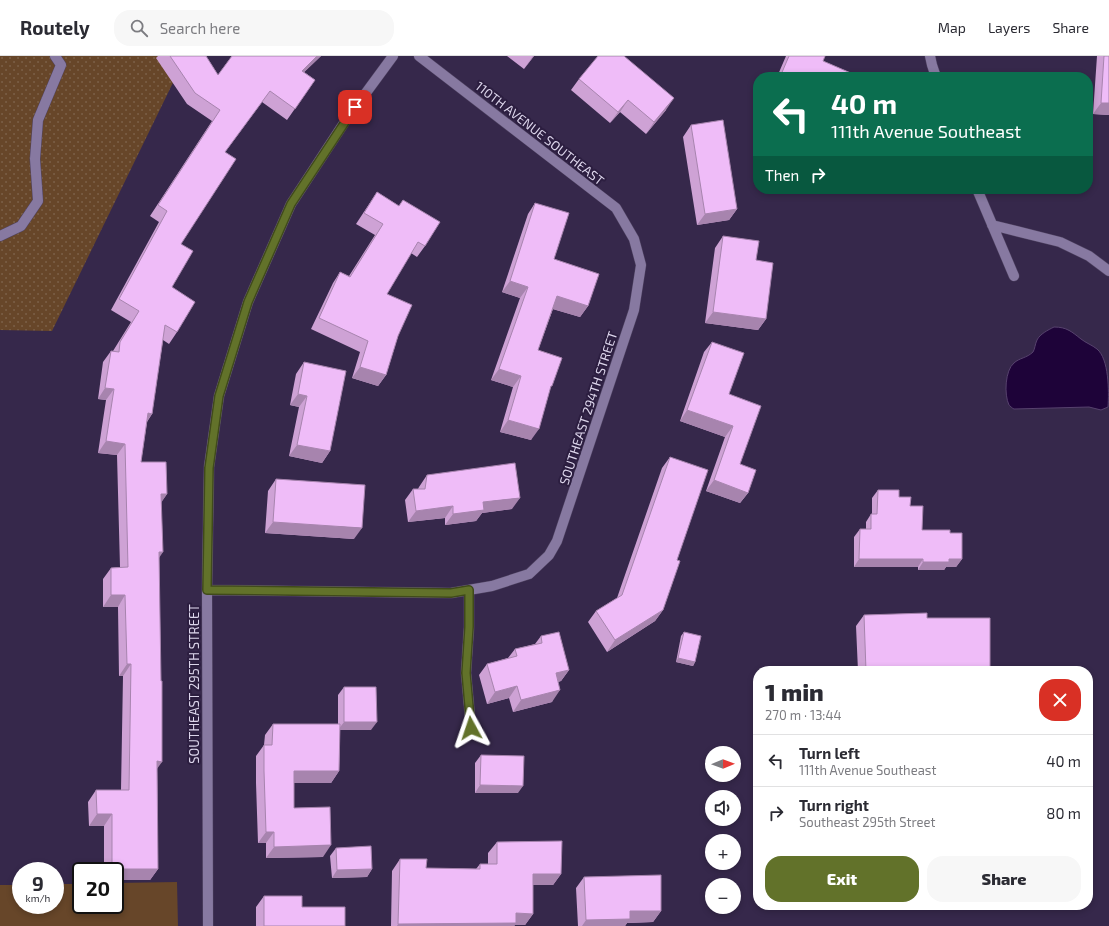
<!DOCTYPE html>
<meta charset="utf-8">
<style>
body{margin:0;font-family:"Exo 2",sans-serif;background:#f7f7f7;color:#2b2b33;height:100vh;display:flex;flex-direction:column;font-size:15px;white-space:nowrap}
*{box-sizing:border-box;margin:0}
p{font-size:13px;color:#7c7c81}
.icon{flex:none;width:22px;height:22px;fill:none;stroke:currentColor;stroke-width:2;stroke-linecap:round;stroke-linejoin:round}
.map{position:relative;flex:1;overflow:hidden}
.details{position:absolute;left:753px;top:610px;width:340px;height:244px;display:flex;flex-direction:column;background:#fff;border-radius:16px;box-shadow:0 2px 6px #0003}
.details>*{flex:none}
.banner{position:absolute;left:753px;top:16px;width:340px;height:122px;border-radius:16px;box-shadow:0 2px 6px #0003;background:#0b6e4f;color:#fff;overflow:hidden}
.needle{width:26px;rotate:89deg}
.controls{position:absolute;left:705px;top:690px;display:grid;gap:8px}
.controls a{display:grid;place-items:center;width:36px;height:36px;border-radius:50%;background:#fff;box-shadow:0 2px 6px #0003;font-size:20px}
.speed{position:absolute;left:12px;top:806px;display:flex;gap:8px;font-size:20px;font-weight:700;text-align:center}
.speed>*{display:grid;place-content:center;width:52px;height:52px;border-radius:50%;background:#fff;box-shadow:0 2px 6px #0003;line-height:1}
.speed small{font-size:10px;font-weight:400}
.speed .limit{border:2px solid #111;border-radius:6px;background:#fff;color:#111}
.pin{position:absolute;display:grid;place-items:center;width:34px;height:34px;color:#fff;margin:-17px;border-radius:8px;box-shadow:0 2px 6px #0006}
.me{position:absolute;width:44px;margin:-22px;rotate:355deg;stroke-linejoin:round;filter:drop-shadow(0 0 3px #0008)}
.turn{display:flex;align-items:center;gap:14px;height:84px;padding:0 12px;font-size:18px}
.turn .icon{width:52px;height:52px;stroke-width:2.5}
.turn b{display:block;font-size:28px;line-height:34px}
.then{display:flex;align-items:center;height:38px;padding:0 12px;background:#0003;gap:8px;font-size:15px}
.round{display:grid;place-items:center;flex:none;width:42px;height:42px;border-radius:16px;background:#f7f7f7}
.head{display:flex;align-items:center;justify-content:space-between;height:68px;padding:0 12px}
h1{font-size:24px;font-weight:800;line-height:30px}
.button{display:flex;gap:8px;margin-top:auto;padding:8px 12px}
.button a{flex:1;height:46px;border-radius:16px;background:#62722a;color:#fff;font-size:16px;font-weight:800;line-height:46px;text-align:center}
.button a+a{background:#f7f7f7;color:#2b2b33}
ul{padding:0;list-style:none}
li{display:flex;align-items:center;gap:12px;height:52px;padding:0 12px;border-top:1px solid #e1e1e2}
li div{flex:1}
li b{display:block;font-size:15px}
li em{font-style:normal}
header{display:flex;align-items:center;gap:24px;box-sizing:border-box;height:56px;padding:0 20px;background:#fff;border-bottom:1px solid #e1e1e2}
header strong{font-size:19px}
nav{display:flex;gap:22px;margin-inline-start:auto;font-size:14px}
.search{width:280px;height:36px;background:#f7f7f7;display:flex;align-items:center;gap:10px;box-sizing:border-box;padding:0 14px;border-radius:16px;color:#7c7c81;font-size:15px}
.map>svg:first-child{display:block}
.grass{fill:url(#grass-dots)}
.garden{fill:#674629}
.water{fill:#1e0339;stroke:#57426e}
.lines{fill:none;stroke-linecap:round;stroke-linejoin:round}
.minor-casing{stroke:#4f4361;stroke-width:11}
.minor{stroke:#8779a1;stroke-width:10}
.wall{fill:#cea2d5}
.shaded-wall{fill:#a784ae}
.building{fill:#efbcf8;stroke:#a784ae}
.route-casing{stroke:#404a1b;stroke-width:10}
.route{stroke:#62722a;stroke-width:7}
.labels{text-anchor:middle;stroke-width:4;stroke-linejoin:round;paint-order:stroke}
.street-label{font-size:13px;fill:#dcd5eb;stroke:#2c1e40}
</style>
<header>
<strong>Routely</strong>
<div class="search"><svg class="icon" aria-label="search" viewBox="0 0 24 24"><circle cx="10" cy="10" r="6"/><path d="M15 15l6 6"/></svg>Search here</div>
<nav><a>Map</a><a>Layers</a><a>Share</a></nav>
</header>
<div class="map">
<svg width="1109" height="870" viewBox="0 0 1109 870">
<defs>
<pattern id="grass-dots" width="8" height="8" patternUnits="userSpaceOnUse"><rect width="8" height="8" fill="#674629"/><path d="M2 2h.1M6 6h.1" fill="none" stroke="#7c6048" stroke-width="1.8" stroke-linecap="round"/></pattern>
</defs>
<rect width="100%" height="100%" fill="#36284b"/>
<path class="grass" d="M 0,0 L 186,0 L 52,275 L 0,274 Z"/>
<path class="garden" d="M 177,826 L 178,870 L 0,870 L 0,829 L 21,829 L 21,849 L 55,849 L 55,828 L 81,828 L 81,849 L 115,849 L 115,827 Z"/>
<path class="water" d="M 1054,271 C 1067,271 1072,276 1081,283 C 1086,287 1092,289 1097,293 C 1109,303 1109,335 1108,351 L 1101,354 L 1089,351 L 1014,353 C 1013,353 1009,349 1009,349 C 1004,339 1005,314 1014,307 C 1019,302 1027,302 1033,296 C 1035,293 1035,288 1037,284 C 1040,278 1048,274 1054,271 Z"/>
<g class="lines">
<g class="minor-casing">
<path id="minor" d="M 930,0 L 932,9 L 936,21
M 977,133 L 1014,220
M 992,169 L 1060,186 L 1089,200 L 1109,215
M 0,180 L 21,170 L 38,145 L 35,103 L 38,64 L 61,9 L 55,0
M 207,534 L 451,537 L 492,530 L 529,518 L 549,499 L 557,485 L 634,254 L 641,209 L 634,183 L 616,152 L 419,0
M 469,534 L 469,571 L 466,617 L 471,672
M 208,870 L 207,534 L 209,411 L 219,340 L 248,246 L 291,148 L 346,64 L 393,0"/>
</g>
<use href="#minor" class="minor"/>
</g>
<path class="wall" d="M 158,0 L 206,0 L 218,19 L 232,0 L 321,0 L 304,16 L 315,24 L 287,64 L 262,46 L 225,96 L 181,188 L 172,231 L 177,276 L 169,288 L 163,284 L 152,358 L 147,366 L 141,406 L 167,438 L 161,446 L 159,502 L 157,712 L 158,813 L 150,824 L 115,824 L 115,815 L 104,815 L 104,770 L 89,770 L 88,746 L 96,734 L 121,734 L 123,620 L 119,620 L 118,551 L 103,551 L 103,523 L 111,512 L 120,511 L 117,399 L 98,397 L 106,344 L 98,343 L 103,306 L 111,295 L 113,295 L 131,266 L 111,254 L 159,166 L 150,160 L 212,65 L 187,48 L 156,2 Z
M 507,0 L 534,0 L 524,13 Z
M 786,0 L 825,0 L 823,5 L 860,21 L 777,21 Z
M 1097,0 L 1109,0 L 1109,59 L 1093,58 Z
M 579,23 L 666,54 L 646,78 L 620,56 L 610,67 L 571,34 Z
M 691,69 L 737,153 L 729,164 L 697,169 L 683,81 Z
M 377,136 L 399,150 L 403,144 L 425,190 L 417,201 L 411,197 L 387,238 L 398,280 L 386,319 L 378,330 L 352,322 L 360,296 L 311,273 L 333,227 L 340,216 L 349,220 L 375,179 L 356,168 Z
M 535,147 L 554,203 L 588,250 L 580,261 L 553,253 L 538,294 L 549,334 L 531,384 L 500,376 L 513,331 L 491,324 L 520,242 L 502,236 L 528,158 Z
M 723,180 L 756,204 L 766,263 L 758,274 L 705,267 L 715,192 Z
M 712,286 L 729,338 L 740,408 L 748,437 L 740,447 L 706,435 L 725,381 L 680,365 L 704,296 Z
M 304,306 L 330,395 L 322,407 L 289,400 L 299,351 L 290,349 L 296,318 Z
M 670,401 L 677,504 L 663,554 L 655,565 L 607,596 L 588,566 L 596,555 L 617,542 L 662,412 Z
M 427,419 L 512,453 L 482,457 L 476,465 L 445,469 L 445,462 L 408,466 L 405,444 L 413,433 L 418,433 L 419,431 Z
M 276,423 L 354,483 L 265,477 L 268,435 Z
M 878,434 L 899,441 L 910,450 L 922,474 L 950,477 L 962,503 L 956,511 L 946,511 L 944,514 L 918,514 L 918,511 L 854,511 L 854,481 L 860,473 L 866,473 L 866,466 L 871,458 L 872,458 L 872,442 Z
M 864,559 L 927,562 L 990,615 L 858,615 L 856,570 Z
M 684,576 L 695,606 L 693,610 L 676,606 L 681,580 Z
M 541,580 L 569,614 L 561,625 L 558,626 L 552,646 L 513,656 L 509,642 L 487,648 L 479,619 L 487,608 L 508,602 L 515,593 L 535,588 Z
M 344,631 L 371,674 L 340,674 L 339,715 L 331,727 L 294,727 L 294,752 L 323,801 L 266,802 L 266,787 L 258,787 L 256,727 L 256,700 L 264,689 L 265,679 L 273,668 L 338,668 L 338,639 Z
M 481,699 L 518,737 L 475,737 L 475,707 Z
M 497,786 L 561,818 L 553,829 L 533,829 L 533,858 L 525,869 L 515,869 L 514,870 L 391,870 L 392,815 L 400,803 L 426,812 L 476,813 L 480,808 L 488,808 L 488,797 Z
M 336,792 L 372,813 L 367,821 L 332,822 L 330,800 Z
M 584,821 L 661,855 L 653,866 L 627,867 L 625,870 L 578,870 L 576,832 Z
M 264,840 L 302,851 L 345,870 L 256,870 L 256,851 Z
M 843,849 L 884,849 L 881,853 L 843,853 Z"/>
<path class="shaded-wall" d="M 317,0 L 321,0 L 294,26 L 302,15 Z
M 533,0 L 534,0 L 524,13 Z
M 674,42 L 666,54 L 646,78 L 654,66 Z
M 628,44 L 620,56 L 610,67 L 618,56 Z
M 1101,47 L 1109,47 L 1109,59 L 1093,58 Z
M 737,153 L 729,164 L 697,169 L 705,158 Z
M 510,225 L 528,231 L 520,242 L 502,236 Z
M 557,240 L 588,250 L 580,261 L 549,252 Z
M 713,256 L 766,263 L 758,274 L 705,267 Z
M 360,311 L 386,319 L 378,330 L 352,322 Z
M 499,313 L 521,320 L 513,331 L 491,324 Z
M 105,332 L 114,333 L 106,344 L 98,343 Z
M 298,338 L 307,340 L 299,351 L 290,349 Z
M 687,354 L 733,370 L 725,381 L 680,365 Z
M 148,357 L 152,358 L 144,369 Z
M 508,364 L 539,373 L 531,384 L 500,376 Z
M 106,385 L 125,388 L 117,399 L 98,397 Z
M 297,389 L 330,395 L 322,407 L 289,400 Z
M 714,424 L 748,437 L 740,447 L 706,435 Z
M 161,438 L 167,438 L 159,450 Z
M 520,442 L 512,453 L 482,457 L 476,465 L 445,469 L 453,458 L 483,446 Z
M 453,450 L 445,462 L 408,466 L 416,455 Z
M 273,466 L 362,472 L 354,483 L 265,477 Z
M 159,496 L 163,496 L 155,508 Z
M 859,503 L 923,503 L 918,511 L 854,511 Z
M 949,503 L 962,503 L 956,511 L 946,511 L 944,514 L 918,514 L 923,506 Z
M 111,539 L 125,539 L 118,551 L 103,551 Z
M 663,554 L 655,565 L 607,596 L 615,584 Z
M 678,602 L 695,606 L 693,610 L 676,606 Z
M 127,608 L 131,608 L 123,620 L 119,620 Z
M 569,614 L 561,625 L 548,628 L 556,617 Z
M 517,630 L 509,642 L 487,648 L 495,636 Z
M 560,634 L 552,646 L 513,656 L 521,644 Z
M 344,666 L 377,666 L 371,674 L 338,674 Z
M 157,705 L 162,706 L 154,717 Z
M 294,715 L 339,715 L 331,727 L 286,727 Z
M 480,729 L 523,730 L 518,737 L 475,737 Z
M 97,758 L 112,758 L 104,770 L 89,770 Z
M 266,776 L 274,776 L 266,787 L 258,787 Z
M 331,789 L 323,801 L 266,802 L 274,791 Z
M 112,813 L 158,813 L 150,824 L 115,824 L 115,815 L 111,815 Z
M 372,813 L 367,821 L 332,822 L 337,814 Z
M 533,818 L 561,818 L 553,829 L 525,829 Z
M 846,849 L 884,849 L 881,853 L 843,853 Z
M 630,855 L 661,855 L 653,866 L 627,867 L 625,870 L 582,870 L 586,864 Z
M 516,857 L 533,858 L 525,869 L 515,869 L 514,870 L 397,870 L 398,868 Z"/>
<path class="building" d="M 170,0 L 206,0 L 218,19 L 232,0 L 317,0 L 302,15 L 315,24 L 295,53 L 270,35 L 225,96 L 236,103 L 181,188 L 193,195 L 172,231 L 195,246 L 177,276 L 165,269 L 152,358 L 148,357 L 141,406 L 166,406 L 167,438 L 161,438 L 163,496 L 159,496 L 161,625 L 162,625 L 162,706 L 157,705 L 158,813 L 112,813 L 112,758 L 97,758 L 96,734 L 129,734 L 131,608 L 127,608 L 125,539 L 111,539 L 111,512 L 128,511 L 125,388 L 106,385 L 114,333 L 105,332 L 111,295 L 119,296 L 120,286 L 139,255 L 119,243 L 167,155 L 158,149 L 220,54 L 195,37 Z
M 598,0 L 624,0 L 674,42 L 654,66 L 628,44 L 618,56 L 579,23 Z
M 789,0 L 825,0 L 823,5 L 860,21 L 780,21 Z
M 1104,0 L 1109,0 L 1109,47 L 1101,47 Z
M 723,64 L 737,153 L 705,158 L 691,69 Z
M 377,136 L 399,150 L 403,144 L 440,166 L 425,190 L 418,186 L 387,238 L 412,249 L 398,280 L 386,319 L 360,311 L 368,285 L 319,262 L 340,216 L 350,221 L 383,168 L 364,157 Z
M 535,147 L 569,157 L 554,203 L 599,218 L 588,250 L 557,240 L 538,294 L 562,302 L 552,330 L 551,330 L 539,373 L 508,364 L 521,320 L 499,313 L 528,231 L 510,225 Z
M 723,180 L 759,185 L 756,204 L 773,207 L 766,263 L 713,256 Z
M 712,286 L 744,297 L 729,338 L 761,350 L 740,408 L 756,414 L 748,437 L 714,424 L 733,370 L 687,354 Z
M 304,306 L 346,315 L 330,395 L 297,389 L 307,340 L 298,338 Z
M 670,401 L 708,414 L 677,504 L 680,505 L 663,554 L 615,584 L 596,555 L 622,539 Z
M 515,407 L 520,442 L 483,446 L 484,454 L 453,458 L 453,450 L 416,455 L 413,433 L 425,433 L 427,419 Z
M 276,423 L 365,429 L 362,472 L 273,466 Z
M 878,434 L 899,434 L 899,441 L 911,441 L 910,450 L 923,450 L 922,474 L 950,474 L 950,477 L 962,477 L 962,503 L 949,503 L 949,506 L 923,506 L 923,503 L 859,503 L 860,473 L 871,473 L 871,458 L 877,458 Z
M 927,557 L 927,562 L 990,562 L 990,615 L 866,615 L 864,559 Z
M 559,576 L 569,614 L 556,617 L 560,634 L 521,644 L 517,630 L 495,636 L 487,608 L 517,600 L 515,593 L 542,587 L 541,580 Z
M 684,576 L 701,580 L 695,606 L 678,602 Z
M 344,631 L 376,631 L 377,666 L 344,666 Z
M 273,668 L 340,668 L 339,715 L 294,715 L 294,752 L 330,751 L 331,789 L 274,791 L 274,776 L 266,776 L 264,715 L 264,689 L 272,689 Z
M 481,699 L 524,700 L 523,730 L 480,729 Z
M 562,785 L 561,818 L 533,818 L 533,858 L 516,857 L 516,867 L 398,868 L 400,803 L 427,803 L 426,812 L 480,813 L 480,808 L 497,808 L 497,786 Z
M 371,790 L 372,813 L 337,814 L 336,792 Z
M 661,819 L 661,855 L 630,855 L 630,863 L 586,864 L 584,821 Z
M 264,840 L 302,840 L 302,851 L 345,851 L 345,870 L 264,870 Z"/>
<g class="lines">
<g class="route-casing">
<path id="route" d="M 355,51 L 291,148 L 248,246 L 219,340 L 209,412 L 207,534 L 451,537 L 469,534 L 469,571 L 466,617 L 471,672"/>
</g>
<use href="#route" class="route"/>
</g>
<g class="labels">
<g class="street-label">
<text transform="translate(540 77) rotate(38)" y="5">110TH AVENUE SOUTHEAST</text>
<text transform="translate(588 352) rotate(-72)" y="5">SOUTHEAST 294TH STREET</text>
<text transform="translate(194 628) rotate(-90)" y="5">SOUTHEAST 295TH STREET</text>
</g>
</g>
</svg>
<div class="controls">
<a><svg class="needle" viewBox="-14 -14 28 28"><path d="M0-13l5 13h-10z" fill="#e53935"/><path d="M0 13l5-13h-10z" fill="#7c7c81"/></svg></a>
<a><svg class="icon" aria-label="sound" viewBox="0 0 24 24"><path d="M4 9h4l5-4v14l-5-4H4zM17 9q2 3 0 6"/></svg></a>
<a>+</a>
<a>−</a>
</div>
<div class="speed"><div>9<small>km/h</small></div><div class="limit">20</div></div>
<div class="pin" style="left:355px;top:51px;background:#d93025"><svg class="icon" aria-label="arrive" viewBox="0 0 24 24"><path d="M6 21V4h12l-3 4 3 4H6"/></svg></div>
<svg class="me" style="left:471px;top:672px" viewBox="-20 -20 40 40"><path d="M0-17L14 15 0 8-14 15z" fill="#62722a" stroke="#fff" stroke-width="4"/></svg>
<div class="banner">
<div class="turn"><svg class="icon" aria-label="left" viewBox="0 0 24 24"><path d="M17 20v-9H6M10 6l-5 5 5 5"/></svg><div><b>40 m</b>111th Avenue Southeast</div></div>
<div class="then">Then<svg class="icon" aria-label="right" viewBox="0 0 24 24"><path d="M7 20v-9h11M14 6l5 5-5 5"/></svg></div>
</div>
<section class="details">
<div class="head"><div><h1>1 min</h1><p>270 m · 13:44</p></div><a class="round" style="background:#d93025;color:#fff"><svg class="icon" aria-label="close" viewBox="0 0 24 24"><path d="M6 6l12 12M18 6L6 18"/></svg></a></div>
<ul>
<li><svg class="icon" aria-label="left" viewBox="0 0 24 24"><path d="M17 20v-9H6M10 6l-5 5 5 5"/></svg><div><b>Turn left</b><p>111th Avenue Southeast</p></div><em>40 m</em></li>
<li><svg class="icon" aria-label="right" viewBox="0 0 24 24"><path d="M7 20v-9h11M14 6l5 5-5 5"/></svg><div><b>Turn right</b><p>Southeast 295th Street</p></div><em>80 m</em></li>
</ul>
<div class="button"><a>Exit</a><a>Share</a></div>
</section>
</div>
